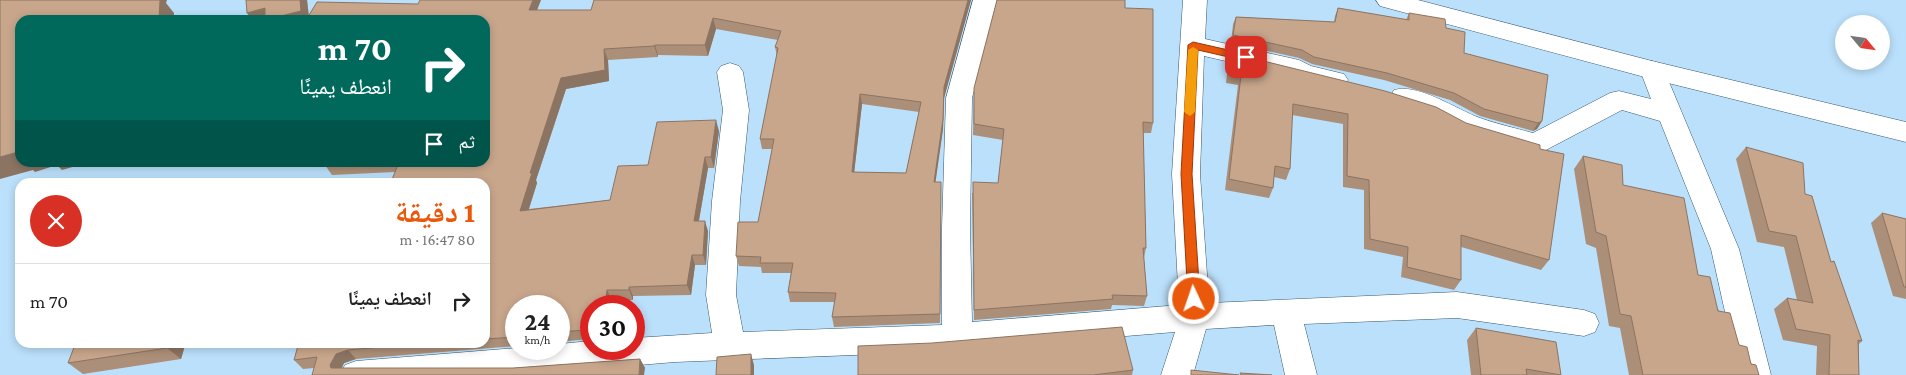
<!DOCTYPE html>
<html lang="ar">
<meta charset="utf-8">
<style>
body{margin:0;font-family:"Crimson Pro","Noto Naskh Arabic",serif;background:#f6f6f6;color:#222;direction:rtl;height:100vh;display:flex;flex-direction:column;font-size:19px;white-space:nowrap}
*{box-sizing:border-box;margin:0}
p{font-size:16px;color:#767676}
.icon{flex:none;width:28px;height:28px;fill:none;stroke:currentColor;stroke-width:2;stroke-linecap:round;stroke-linejoin:round}
.map{position:relative;flex:1;overflow:hidden;direction:ltr}
.side{position:absolute;left:15px;top:178px;width:475px;height:170px;display:flex;flex-direction:column;background:#fff;border-radius:15px;box-shadow:0 2px 8px #0003;direction:rtl}
.side>*{flex:none}
.guide{position:absolute;left:15px;top:15px;width:475px;height:152px;border-radius:15px;box-shadow:0 2px 8px #0003;direction:rtl;background:#00695c;color:#fff;overflow:hidden}
.needle{width:32px;rotate:119deg}
.buttons{position:absolute;left:1835px;top:15px;display:grid;gap:10px}
.buttons a{display:grid;place-items:center;width:55px;height:55px;border-radius:50%;background:#fff;box-shadow:0 2px 8px #0003;font-size:25px}
.speed{position:absolute;left:505px;top:295px;display:flex;gap:10px;font-size:25px;font-weight:700;text-align:center}
.speed>*{display:grid;place-content:center;width:65px;height:65px;border-radius:50%;background:#fff;box-shadow:0 2px 8px #0003;line-height:1}
.speed small{font-size:12px;font-weight:400}
.speed .limit{border:8px solid #d22;background:#fff;color:#111}
.pin{position:absolute;display:grid;place-items:center;width:42px;height:42px;color:#fff;margin:-21px;border-radius:10px;box-shadow:0 2px 8px #0006}
.me{position:absolute;width:55px;margin:-28px;rotate:357deg;stroke-linejoin:round;filter:drop-shadow(0 0 4px #0008)}
.turn{display:flex;align-items:center;gap:18px;height:105px;padding:0 15px;font-size:22px}
.turn .icon{width:65px;height:65px;stroke-width:2.5}
.turn b{display:block;font-size:35px;line-height:42px}
.then{display:flex;align-items:center;height:48px;padding:0 15px;background:#0003;gap:10px;font-size:19px}
.round{display:grid;place-items:center;flex:none;width:52px;height:52px;border-radius:26px;background:#f6f6f6}
.headline{display:flex;align-items:center;justify-content:space-between;height:85px;padding:0 15px}
h1{font-size:30px;font-weight:700;line-height:38px;color:#ea580c}
ul{padding:0;list-style:none}
li{display:flex;align-items:center;gap:15px;height:75px;padding:0 15px;border-top:1px solid #e0e0e0}
li div{flex:1}
li b{display:block;font-size:19px}
li em{font-style:normal}
.map>svg:first-child{display:block}
.lines{fill:none;stroke-linecap:round;stroke-linejoin:round}
.street-casing{stroke:#36576e;stroke-width:1}
.secondary-casing{stroke:#36576e;stroke-width:1}
.street{fill:#fff;fill-rule:evenodd}
.secondary{fill:#fff;fill-rule:evenodd}
.wall{fill:#ac8f78;fill-rule:evenodd}
.shaded-wall{fill:#8c7462}
.building{fill:#c8a68c;stroke:#8c7462;fill-rule:evenodd}
.route{fill:#ea580c;stroke:#983908}
.slow{fill:#f59e0b}
</style>
<div class="map">
<svg width="1906" height="375" viewBox="0 0 1906 375">
<rect width="100%" height="100%" fill="#bbe0fb"/>
<g class="lines">
<g class="street-casing">
<path id="street" d="M 973,0 L 997,0 L 972,98 L 970,228 L 972,322 L 1179,305 L 1172,174 L 1183,0 L 1207,0 L 1205,39 L 1299,60 L 1311,66 L 1344,74 L 1348,80 L 1344,86 L 1335,89 L 1294,79 L 1291,76 L 1204,56 L 1200,174 L 1209,303 L 1457,292 L 1584,310 L 1595,314 L 1599,323 L 1595,332 L 1584,336 L 1457,318 L 1304,324 L 1317,375 L 1285,375 L 1274,325 L 1206,329 L 1193,375 L 1161,375 L 1175,332 L 932,352 L 675,362 L 519,375 L 340,375 L 345,365 L 356,361 L 516,348 L 559,349 L 559,344 L 591,341 L 591,349 L 634,349 L 634,338 L 712,333 L 706,295 L 712,201 L 723,110 L 717,72 L 721,66 L 730,63 L 739,66 L 743,72 L 749,110 L 740,201 L 736,295 L 743,332 L 942,325 L 942,228 L 946,98 Z
M 1652,61 L 1661,64 L 1664,70 L 1739,249 L 1771,375 L 1739,375 L 1711,249 L 1660,121 L 1622,110 L 1544,151 L 1535,154 L 1461,132 L 1431,116 L 1394,104 L 1390,97 L 1394,90 C 1419,83 1457,110 1480,118 C 1497,124 1515,128 1533,133 L 1610,93 L 1619,91 L 1651,99 L 1640,70 L 1643,64 Z"/>
</g>
<g class="secondary-casing">
<path id="secondary" d="M 1376,0 L 1418,0 L 1652,61 L 1906,122 L 1906,142 L 1652,79 L 1380,6 Z"/>
</g>
<use href="#street" class="street"/>
<use href="#secondary" class="secondary"/>
</g>
<path class="wall" d="M 246,0 L 307,0 L 309,16 L 418,4 L 537,10 L 591,10 L 594,0 L 971,0 L 944,98 L 943,129 L 935,182 L 941,182 L 940,323 L 834,327 L 832,317 L 835,302 L 790,302 L 788,292 L 791,273 L 762,273 L 761,267 L 739,266 L 736,256 L 758,222 L 772,149 L 762,149 L 760,139 L 777,56 L 775,47 L 778,40 L 716,29 L 708,56 L 658,55 L 658,57 L 608,60 L 609,81 L 566,89 L 536,180 L 537,183 L 529,209 L 610,200 L 648,165 L 719,131 L 714,168 L 708,168 L 699,221 L 708,231 L 706,265 L 695,265 L 691,295 L 633,296 L 633,300 L 612,300 L 591,306 L 591,344 L 589,339 L 559,342 L 559,306 L 516,306 L 516,346 L 356,359 L 344,363 L 342,368 L 513,368 L 640,359 L 645,368 L 314,368 L 303,369 L 294,360 L 299,342 L 485,342 L 485,182 L 395,172 L 332,175 L 325,165 L 326,162 L 485,162 L 485,20 L 252,20 ZM 862,104 L 919,112 L 906,173 L 854,172 Z
M 1125,8 L 1153,123 L 1151,133 L 1143,133 L 1146,248 L 1144,258 L 1147,296 L 1144,306 L 1112,305 L 1111,309 L 974,320 L 972,193 L 998,183 L 1003,140 L 973,135 L 974,88 Z
M 1338,8 L 1406,20 L 1409,13 L 1446,28 L 1464,53 L 1542,121 L 1537,129 L 1533,131 L 1480,116 L 1450,100 L 1384,80 L 1312,64 L 1299,58 L 1231,43 L 1233,24 L 1236,17 L 1334,22 L 1335,16 Z
M 1231,53 L 1466,123 L 1540,149 L 1549,260 L 1541,270 L 1461,247 L 1461,280 L 1454,290 L 1401,277 L 1403,257 L 1364,249 L 1364,190 L 1343,187 L 1343,124 L 1292,115 L 1290,169 L 1286,180 L 1274,177 L 1273,188 L 1269,198 L 1225,190 L 1238,85 L 1226,83 L 1228,64 Z
M 1746,147 L 1805,194 L 1862,341 L 1859,344 L 1859,375 L 1816,375 L 1817,346 L 1783,340 L 1774,309 L 1787,298 L 1797,300 L 1784,247 L 1757,242 L 1736,159 Z
M 1583,156 L 1623,185 L 1698,275 L 1739,345 L 1759,375 L 1629,375 L 1620,328 L 1609,326 L 1596,248 L 1586,244 L 1574,169 Z
M 1882,213 L 1906,219 L 1906,299 L 1893,296 L 1871,223 Z
M 1476,328 L 1561,375 L 1471,375 L 1467,340 Z
M 186,342 L 181,359 L 83,374 L 68,363 Z
M 1133,370 L 1132,375 L 858,375 Z"/>
<path class="shaded-wall" d="M 154,0 L 167,0 L 166,3 L 174,13 L 174,20 L 159,20 Z
M 300,0 L 307,0 L 309,20 L 252,20 L 247,13 Z
M 533,0 L 541,0 L 533,21 L 529,10 Z
M 968,0 L 971,0 L 944,98 L 943,129 L 934,193 L 934,182 L 944,87 Z
M 713,18 L 716,29 L 708,56 L 705,45 Z
M 655,45 L 658,55 L 658,57 L 654,46 Z
M 604,49 L 608,60 L 609,81 L 566,89 L 536,180 L 537,183 L 525,221 L 520,211 L 530,173 L 561,78 Z
M 860,94 L 862,104 L 853,183 L 852,172 Z
M 716,120 L 719,131 L 714,168 L 711,157 Z
M 1542,121 L 1537,129 L 1533,131 L 1538,123 Z
M 18,152 L 20,154 L 20,162 L 90,162 L 62,170 L 57,165 L 35,172 L 33,170 L 0,179 L 0,157 Z
M 705,157 L 708,168 L 697,231 L 694,221 Z
M 705,221 L 708,231 L 706,265 L 703,255 Z
M 692,255 L 695,265 L 691,295 L 687,285 Z
M 629,287 L 633,296 L 633,300 L 629,290 Z
M 607,290 L 612,300 L 611,306 L 605,306 Z
M 169,342 L 186,342 L 181,359 L 167,348 Z
M 348,350 L 356,359 L 344,363 L 338,374 L 331,368 L 330,365 L 336,354 Z
M 751,354 L 754,365 L 754,375 L 751,375 Z
M 640,359 L 645,368 L 644,375 L 639,375 Z"/>
<path class="building" d="M 0,0 L 160,0 L 159,20 L 20,20 L 20,154 L 17,155 L 18,152 L 0,157 Z
M 246,0 L 300,0 L 301,11 L 265,20 L 265,8 L 247,13 Z
M 420,0 L 533,0 L 529,10 L 591,10 L 594,0 L 968,0 L 944,87 L 943,119 L 934,182 L 941,182 L 940,314 L 832,317 L 836,293 L 788,292 L 793,263 L 760,263 L 761,257 L 736,256 L 738,222 L 758,222 L 774,139 L 760,139 L 778,48 L 775,47 L 781,31 L 713,18 L 705,45 L 655,45 L 654,46 L 604,49 L 605,70 L 561,78 L 530,173 L 532,173 L 520,211 L 610,200 L 618,166 L 648,165 L 657,122 L 716,120 L 711,157 L 705,157 L 694,221 L 705,221 L 703,255 L 692,255 L 687,285 L 629,287 L 629,290 L 607,290 L 605,306 L 591,306 L 591,338 L 588,338 L 588,331 L 586,330 L 559,332 L 559,306 L 516,306 L 516,337 L 485,339 L 485,182 L 391,182 L 399,162 L 485,162 L 485,20 L 306,20 L 317,2 L 418,4 ZM 860,94 L 921,102 L 906,173 L 852,172 Z
M 997,0 L 1125,0 L 1125,8 L 1153,9 L 1153,123 L 1143,122 L 1146,248 L 1143,248 L 1147,296 L 1112,295 L 1113,299 L 974,310 L 973,182 L 998,183 L 1004,129 L 974,124 L 974,88 Z
M 1338,8 L 1409,20 L 1409,13 L 1445,19 L 1446,28 L 1465,32 L 1464,53 L 1548,75 L 1542,121 L 1538,123 L 1484,109 L 1454,93 L 1387,73 L 1314,57 L 1302,50 L 1233,35 L 1236,17 L 1335,22 Z
M 1231,53 L 1385,91 L 1436,107 L 1466,123 L 1540,145 L 1540,149 L 1564,154 L 1549,260 L 1461,235 L 1461,280 L 1407,267 L 1408,247 L 1370,239 L 1369,180 L 1347,176 L 1348,114 L 1293,104 L 1290,169 L 1275,166 L 1273,188 L 1229,179 L 1241,75 L 1229,73 Z
M 1746,147 L 1803,163 L 1805,194 L 1812,196 L 1831,262 L 1834,261 L 1862,341 L 1858,340 L 1859,375 L 1829,375 L 1830,335 L 1796,329 L 1787,298 L 1813,303 L 1796,236 L 1769,231 Z
M 1583,156 L 1622,165 L 1623,185 L 1684,198 L 1698,275 L 1710,277 L 1718,311 L 1730,313 L 1739,345 L 1747,347 L 1751,364 L 1756,365 L 1759,375 L 1643,375 L 1631,316 L 1620,314 L 1606,236 L 1596,232 Z
M 326,162 L 367,162 L 325,165 Z
M 1882,213 L 1906,219 L 1906,287 L 1904,287 Z
M 1122,327 L 1133,370 L 1093,375 L 858,375 L 858,346 L 932,343 Z
M 1476,328 L 1556,342 L 1561,375 L 1526,369 L 1527,375 L 1481,375 Z
M 76,342 L 169,342 L 167,348 L 68,363 Z
M 299,342 L 437,342 L 348,350 L 336,354 L 330,365 L 331,368 L 513,368 L 640,359 L 639,375 L 312,375 L 317,357 L 294,360 Z
M 751,354 L 751,375 L 716,375 L 717,357 Z
M 1191,370 L 1239,375 L 1191,375 Z
M 1240,373 L 1272,375 L 1241,375 Z"/>
<path class="route" d="M 1193,42 L 1246,54 L 1251,57 L 1246,61 L 1198,50 L 1192,174 L 1200,299 L 1198,303 L 1194,305 L 1189,303 L 1188,299 L 1181,174 L 1188,45 Z"/>
<path class="slow" d="M 1193,47 L 1198,50 L 1195,112 L 1190,116 L 1184,112 L 1188,50 Z"/>
</svg>
<div class="buttons">
<a><svg class="needle" viewBox="-14 -14 28 28"><path d="M0-13l5 13h-10z" fill="#e53935"/><path d="M0 13l5-13h-10z" fill="#767676"/></svg></a>
</div>
<div class="speed"><div>24<small>km/h</small></div><div class="limit">30</div></div>
<div class="pin" style="left:1246px;top:57px;background:#d93025"><svg class="icon" aria-label="arrive" viewBox="0 0 24 24"><path d="M6 21V4h12l-3 4 3 4H6"/></svg></div>
<svg class="me" style="left:1194px;top:299px" viewBox="-20 -20 40 40"><circle r="17" fill="#ea580c" stroke="#fff" stroke-width="3"/><path d="M0-11L8 9 0 5-8 9z" fill="#fff"/></svg>
<div class="guide">
<div class="turn"><svg class="icon" aria-label="right" viewBox="0 0 24 24"><path d="M7 20v-9h11M14 6l5 5-5 5"/></svg><div><b>70 m</b>انعطف يمينًا</div></div>
<div class="then">ثم<svg class="icon" aria-label="arrive" viewBox="0 0 24 24"><path d="M6 21V4h12l-3 4 3 4H6"/></svg></div>
</div>
<section class="side">
<div class="headline"><div><h1>1 دقيقة</h1><p>80 m · 16:47</p></div><a class="round" style="background:#d93025;color:#fff"><svg class="icon" aria-label="close" viewBox="0 0 24 24"><path d="M6 6l12 12M18 6L6 18"/></svg></a></div>
<ul>
<li><svg class="icon" aria-label="right" viewBox="0 0 24 24"><path d="M7 20v-9h11M14 6l5 5-5 5"/></svg><div><b>انعطف يمينًا</b></div><em>70 m</em></li>
</ul>
</section>
</div>
